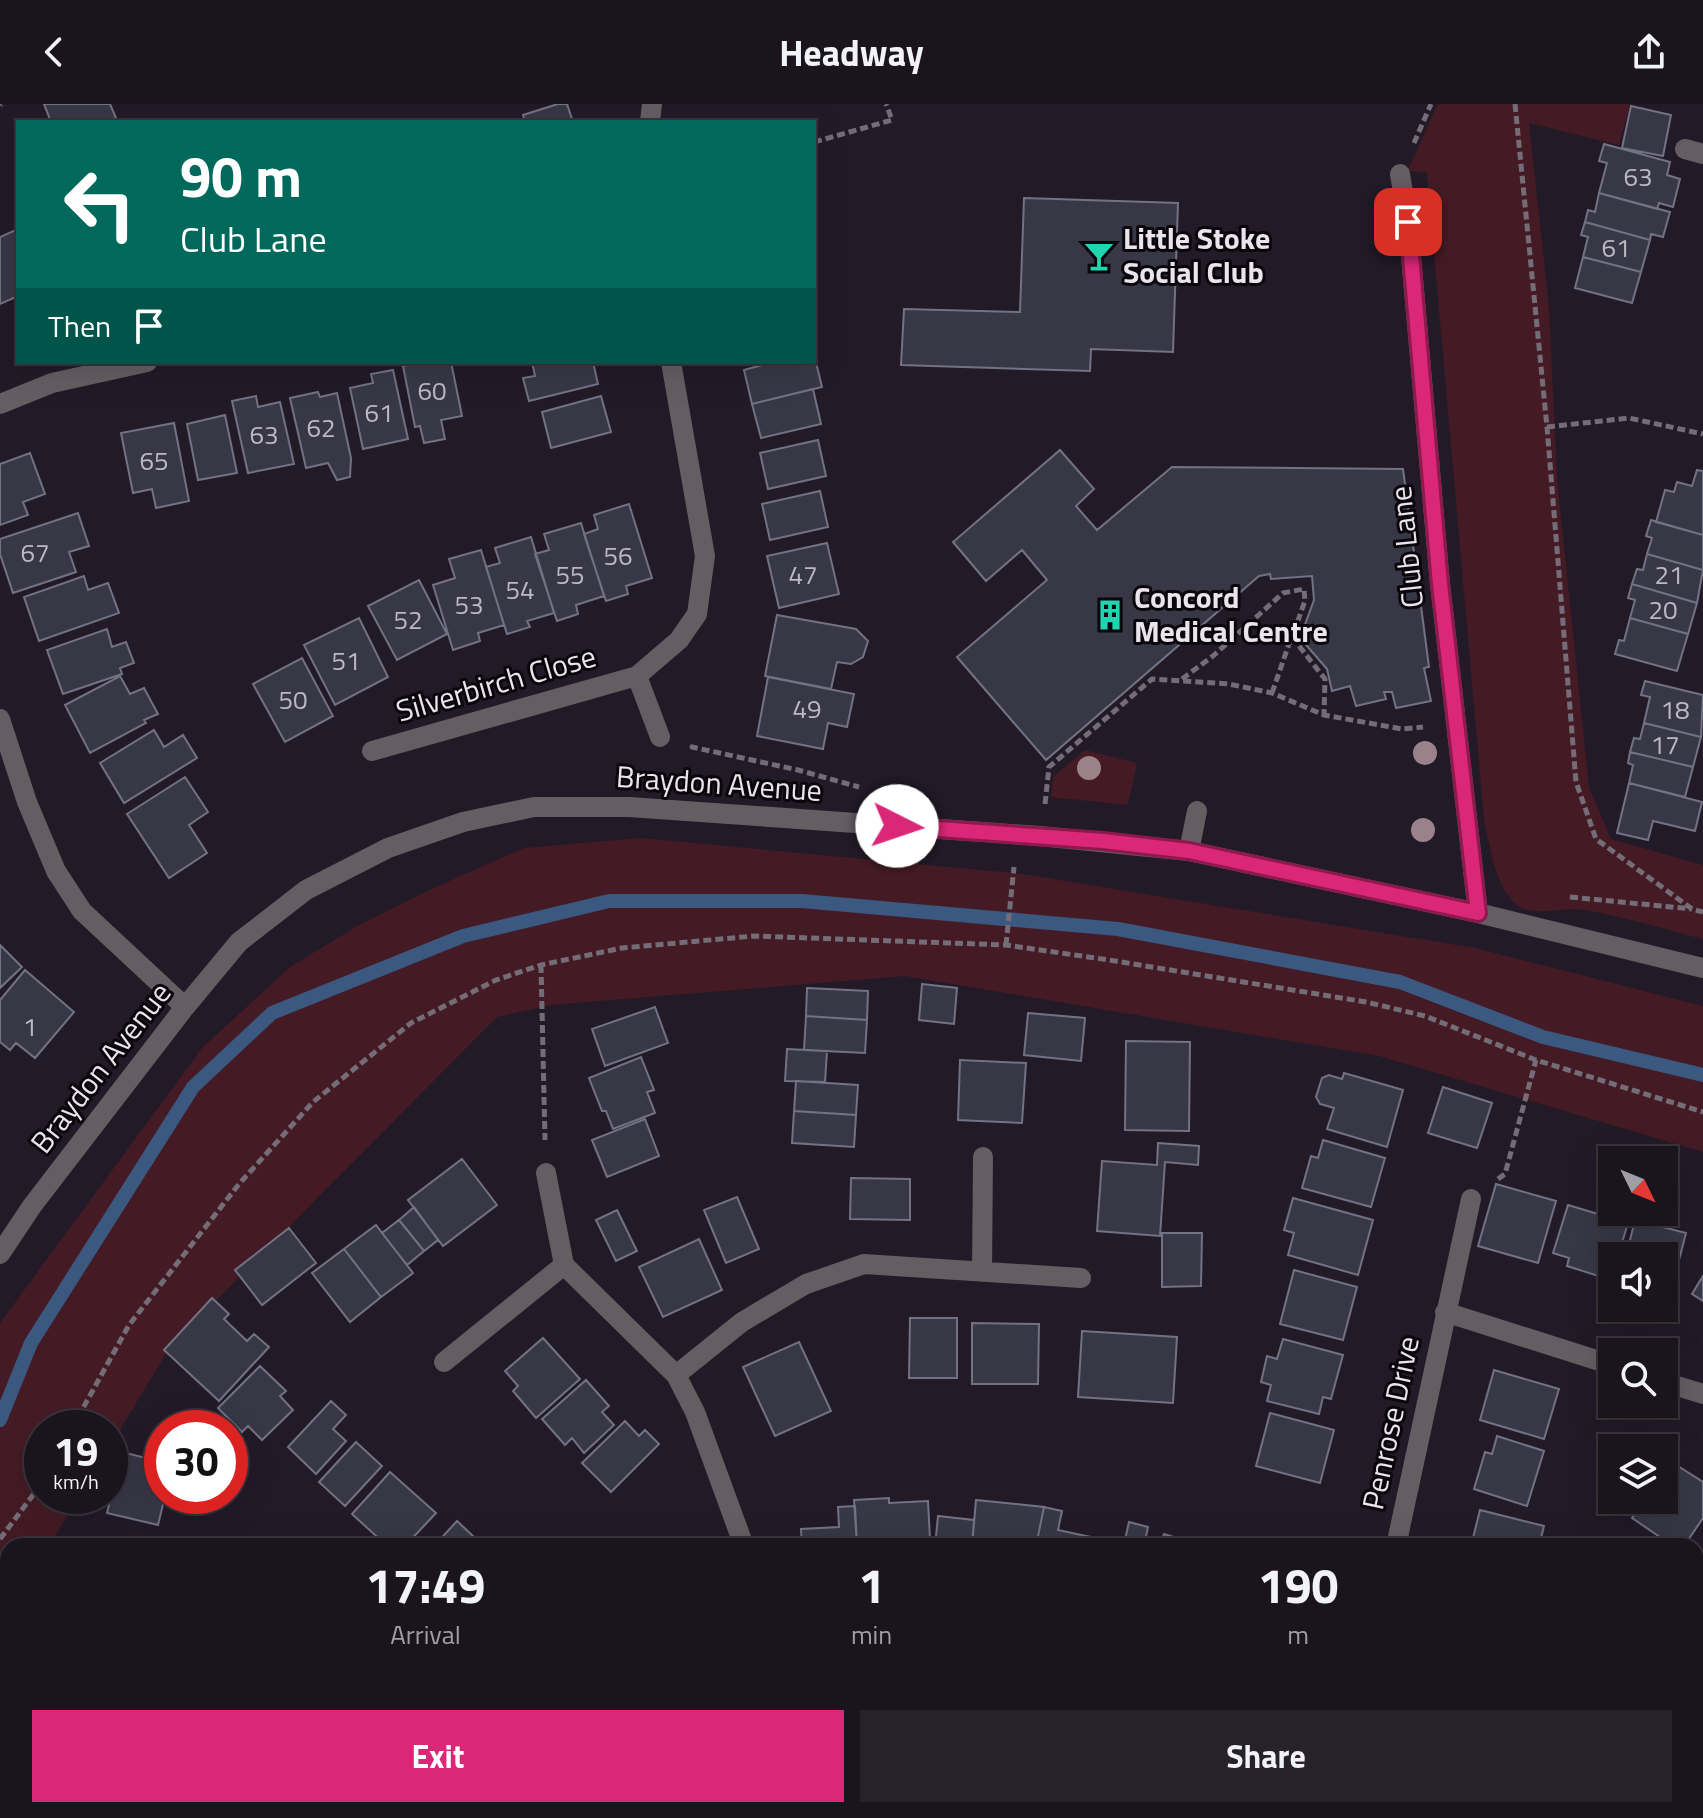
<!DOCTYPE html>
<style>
body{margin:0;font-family:"Titillium Web",sans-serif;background:#27212a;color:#f1f3f6;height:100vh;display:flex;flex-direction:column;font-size:30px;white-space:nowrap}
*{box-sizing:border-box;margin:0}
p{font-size:26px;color:#9f9ea4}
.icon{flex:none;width:44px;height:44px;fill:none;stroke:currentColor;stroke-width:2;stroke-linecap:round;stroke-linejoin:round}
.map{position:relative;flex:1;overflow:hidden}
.panel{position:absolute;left:0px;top:1434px;width:1704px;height:280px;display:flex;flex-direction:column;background:#1a141d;border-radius:24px 24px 0 0;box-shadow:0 8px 32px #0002,0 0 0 2px #38333b}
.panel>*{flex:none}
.banner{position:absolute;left:16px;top:16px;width:800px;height:244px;border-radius:0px;box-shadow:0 8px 32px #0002,0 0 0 2px #38333b;background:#00695c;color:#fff;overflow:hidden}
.needle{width:52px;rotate:133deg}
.buttons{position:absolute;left:1598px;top:1042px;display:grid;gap:16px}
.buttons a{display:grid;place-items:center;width:80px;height:80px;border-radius:0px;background:#1a141d;box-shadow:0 8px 32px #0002,0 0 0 2px #38333b;font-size:40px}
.speed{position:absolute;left:24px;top:1306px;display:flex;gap:16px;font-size:40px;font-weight:700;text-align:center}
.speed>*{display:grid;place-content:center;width:104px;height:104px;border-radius:50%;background:#1a141d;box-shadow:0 8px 32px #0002,0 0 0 2px #38333b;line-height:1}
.speed small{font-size:20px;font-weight:400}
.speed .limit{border:12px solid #d22;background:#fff;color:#111}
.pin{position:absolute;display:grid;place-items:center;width:68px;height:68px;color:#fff;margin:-34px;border-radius:16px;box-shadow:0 4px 12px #0006}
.me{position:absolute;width:88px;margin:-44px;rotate:94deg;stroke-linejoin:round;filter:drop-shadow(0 0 6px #0008)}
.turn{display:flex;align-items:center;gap:28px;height:168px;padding:0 32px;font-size:36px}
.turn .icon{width:104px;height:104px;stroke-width:2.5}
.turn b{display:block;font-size:56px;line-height:68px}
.then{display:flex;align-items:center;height:76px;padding:0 32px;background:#0003;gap:16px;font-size:30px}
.eta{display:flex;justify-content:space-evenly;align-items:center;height:136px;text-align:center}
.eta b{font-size:48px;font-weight:700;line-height:56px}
.primary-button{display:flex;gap:16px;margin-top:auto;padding:16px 32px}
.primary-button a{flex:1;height:92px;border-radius:0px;background:#db2777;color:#fff;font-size:32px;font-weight:700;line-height:92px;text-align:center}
.primary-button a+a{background:#27212a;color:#f1f3f6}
header{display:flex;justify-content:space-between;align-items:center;height:104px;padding:0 32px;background:#1a141d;font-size:36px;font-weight:700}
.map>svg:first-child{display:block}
.green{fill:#441b24}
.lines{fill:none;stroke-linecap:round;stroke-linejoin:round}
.stream{stroke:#3b5880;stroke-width:14}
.building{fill:#373746;stroke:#727284;stroke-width:2}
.path{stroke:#746d78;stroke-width:5;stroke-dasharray:8 4;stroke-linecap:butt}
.lane{stroke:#645d62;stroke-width:20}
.street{stroke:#645d62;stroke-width:20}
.tree{fill:#9a828b}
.route-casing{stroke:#8e194d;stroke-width:20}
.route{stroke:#db2777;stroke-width:14}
.labels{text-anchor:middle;stroke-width:6;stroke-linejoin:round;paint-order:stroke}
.number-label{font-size:26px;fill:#bdb9c3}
.poi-label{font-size:30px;font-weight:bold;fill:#eae4ed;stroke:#0a070c;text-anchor:start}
.street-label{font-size:30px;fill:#eae4ed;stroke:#0a070c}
</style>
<header><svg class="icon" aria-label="back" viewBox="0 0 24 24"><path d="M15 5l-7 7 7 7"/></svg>Headway<svg class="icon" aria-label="share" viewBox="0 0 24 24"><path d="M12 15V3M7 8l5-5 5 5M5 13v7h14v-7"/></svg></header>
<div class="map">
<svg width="1703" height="1714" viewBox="0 0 1703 1714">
<rect width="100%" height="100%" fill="#221a27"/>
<path class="green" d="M 1438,0 L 1630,0 L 1619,41 L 1529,19 L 1549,204 L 1557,374 L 1589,684 L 1611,735 L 1703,761 L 1703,835 C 1664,825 1623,812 1583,806 C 1564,803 1540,812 1522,804 C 1497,792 1489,740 1484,715 L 1427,69 L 1408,66 Z
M 1085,646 L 1137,659 L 1128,701 L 1051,693 L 1053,673 Z
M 641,734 L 1022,770 L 1475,844 L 1703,902 L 1703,1048 L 1379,952 L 905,872 L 551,901 L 497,913 L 170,1243 L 110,1342 L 110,1324 L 42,1324 L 42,1392 L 79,1392 L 49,1442 L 8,1442 L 8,1501 L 0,1510 L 0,1219 L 202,944 L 290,863 L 359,821 L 438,782 L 524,744 Z"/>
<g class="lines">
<path class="stream" d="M 0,1316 L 31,1239 L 193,983 L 272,909 L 463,832 L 609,797 L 802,797 L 1118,825 L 1400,878 L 1543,933 L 1703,971"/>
</g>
<path class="building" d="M 44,0 L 110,0 L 116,14 L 107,18 L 51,18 Z
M 558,0 L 567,0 L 573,18 L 525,18 L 523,11 Z
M 1631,2 L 1671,11 L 1663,52 L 1622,44 Z
M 1604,40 L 1670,58 L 1667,71 L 1680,75 L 1673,103 L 1659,99 L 1657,105 L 1599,89 L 1607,59 L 1599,57 Z
M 1599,89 L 1670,108 L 1663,133 L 1651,130 L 1650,136 L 1585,118 L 1588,106 L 1595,108 Z
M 1024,94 L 1178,99 L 1173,248 L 1091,245 L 1090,267 L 901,261 L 904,205 L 1020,208 Z
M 1585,118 L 1650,136 L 1641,168 L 1583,153 L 1588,133 L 1581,131 Z
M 18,125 L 18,192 L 0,200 L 0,133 Z
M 1583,153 L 1641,168 L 1632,199 L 1575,184 Z
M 814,250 L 822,283 L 752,300 L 744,266 L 773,258 L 814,258 Z
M 422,258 L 451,258 L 462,312 L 441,316 L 445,335 L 424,339 L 420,322 L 415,323 L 403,262 Z
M 532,258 L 593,258 L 598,280 L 529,297 L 523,274 L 535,272 Z
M 393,266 L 408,335 L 363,345 L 350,284 L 373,279 L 371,270 Z
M 813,285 L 821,320 L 761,334 L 752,300 Z
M 318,288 L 320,293 L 337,289 L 351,354 L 350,373 L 337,376 L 328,359 L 306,364 L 290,294 Z
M 256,292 L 258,303 L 280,298 L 294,360 L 248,369 L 232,297 Z
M 601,292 L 611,328 L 551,344 L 542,308 Z
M 225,311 L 237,369 L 198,376 L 187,320 Z
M 174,319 L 189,397 L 156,404 L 152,385 L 133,389 L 121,329 Z
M 818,336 L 826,372 L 768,385 L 760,349 Z
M 1060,346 L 1094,385 L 1076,402 L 1097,426 L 1172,363 L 1403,365 L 1429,563 L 1424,564 L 1431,597 L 1396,604 L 1392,588 L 1384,588 L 1386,595 L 1356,602 L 1350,582 L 1332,587 L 1327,565 L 1300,534 L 1314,496 L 1312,472 L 1271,475 L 1270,470 L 1259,472 L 1046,656 L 957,553 L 1047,476 L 1022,446 L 986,477 L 953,438 Z
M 30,349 L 45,390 L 23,398 L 28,411 L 0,421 L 0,360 Z
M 1697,366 L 1703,367 L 1703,431 L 1656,418 L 1665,386 L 1674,388 L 1677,378 L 1692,382 Z
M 820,387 L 828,423 L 770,436 L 762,400 Z
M 629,400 L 652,474 L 626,482 L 628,490 L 606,497 L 584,430 L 598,425 L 594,411 Z
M 78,409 L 89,442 L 69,448 L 76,468 L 13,489 L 0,450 L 0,435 Z
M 1651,416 L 1703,431 L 1703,466 L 1647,450 L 1652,434 L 1646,432 Z
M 581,419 L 604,492 L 576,501 L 578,510 L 557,517 L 535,450 L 549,446 L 544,430 Z
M 531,433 L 554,509 L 527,517 L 530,523 L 507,530 L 486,463 L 500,459 L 495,444 Z
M 827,439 L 839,490 L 779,504 L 767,452 Z
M 481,446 L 504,521 L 478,529 L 480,537 L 453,546 L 433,481 L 455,474 L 449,455 Z
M 1647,450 L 1703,466 L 1697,499 L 1632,480 L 1637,465 L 1643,466 Z
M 84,472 L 88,486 L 108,479 L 119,509 L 39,537 L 24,493 Z
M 419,476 L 447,530 L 397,556 L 368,502 Z
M 1632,480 L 1697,499 L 1688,530 L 1630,514 L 1635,496 L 1628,494 Z
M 777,511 L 856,525 L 868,537 L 863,553 L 851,560 L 837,558 L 831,585 L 765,572 Z
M 359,514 L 388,573 L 335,601 L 304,541 Z
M 1630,514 L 1688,530 L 1677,567 L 1615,550 L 1619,536 L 1624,537 Z
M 107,525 L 112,543 L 126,538 L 134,559 L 120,564 L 122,570 L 63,590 L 47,546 Z
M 302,554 L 333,612 L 285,638 L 253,580 Z
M 120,572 L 130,590 L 144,584 L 158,610 L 144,616 L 146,619 L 90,649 L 65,601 Z
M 768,573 L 854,590 L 847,623 L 828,619 L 823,645 L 757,632 Z
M 1645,577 L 1703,591 L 1701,633 L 1644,619 L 1650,593 L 1641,591 Z
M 1644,619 L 1701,633 L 1693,663 L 1630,648 L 1634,634 L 1640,635 Z
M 154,626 L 164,643 L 183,631 L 197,654 L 124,699 L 100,659 Z
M 1630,648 L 1693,663 L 1685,693 L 1629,679 L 1633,661 L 1628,659 Z
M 185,673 L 208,708 L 189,721 L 207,749 L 169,774 L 127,710 Z
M 1629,679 L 1702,698 L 1695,727 L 1653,717 L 1648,736 L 1617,729 Z
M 0,841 L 22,863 L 0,884 Z
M 25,866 L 74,908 L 35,954 L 16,939 L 10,946 L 0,938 L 0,896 Z
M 922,880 L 957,884 L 954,920 L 919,916 Z
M 807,884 L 868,887 L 867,916 L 806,912 Z
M 655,903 L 668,939 L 605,962 L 592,925 Z
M 1028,909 L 1085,914 L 1081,957 L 1024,951 Z
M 806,912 L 867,916 L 865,949 L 804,946 Z
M 1126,937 L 1190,938 L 1189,1027 L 1125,1026 Z
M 787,945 L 827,947 L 825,978 L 785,977 Z
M 641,953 L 654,986 L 647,988 L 655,1009 L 613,1025 L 606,1007 L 602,1007 L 589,974 Z
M 960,956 L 1026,959 L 1022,1019 L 958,1016 Z
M 1344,969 L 1403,986 L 1387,1043 L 1327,1025 L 1334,1004 L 1320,1000 L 1316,993 L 1322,974 L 1329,971 L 1342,975 Z
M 796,977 L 858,981 L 856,1011 L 794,1007 Z
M 1443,983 L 1492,999 L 1477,1044 L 1428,1029 Z
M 794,1007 L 856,1011 L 854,1043 L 792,1039 Z
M 645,1015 L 659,1052 L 607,1073 L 592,1036 Z
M 1323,1036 L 1385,1054 L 1371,1103 L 1302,1084 L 1311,1052 L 1318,1054 Z
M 1158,1039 L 1199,1042 L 1198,1061 L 1165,1058 L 1160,1132 L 1097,1127 L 1102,1057 L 1157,1061 Z
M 462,1055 L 497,1101 L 443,1142 L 408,1096 Z
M 851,1074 L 910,1075 L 910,1116 L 850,1115 Z
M 1496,1080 L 1556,1097 L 1538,1159 L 1478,1142 Z
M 737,1093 L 759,1145 L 726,1159 L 704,1106 Z
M 1293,1094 L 1373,1116 L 1358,1171 L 1288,1151 L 1294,1129 L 1284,1126 Z
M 1568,1101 L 1628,1119 L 1618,1152 L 1612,1152 L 1611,1176 L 1567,1162 L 1569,1154 L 1553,1149 Z
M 414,1103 L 438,1136 L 424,1147 L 399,1116 Z
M 617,1106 L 637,1147 L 616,1157 L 596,1116 Z
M 399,1116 L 424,1147 L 407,1161 L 382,1129 Z
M 1635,1116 L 1686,1129 L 1670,1191 L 1664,1190 L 1664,1152 L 1626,1152 Z
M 376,1121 L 413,1169 L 381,1193 L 344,1145 Z
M 289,1124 L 316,1159 L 262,1201 L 235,1166 Z
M 1162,1129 L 1202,1129 L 1201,1182 L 1162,1183 Z
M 699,1135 L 722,1186 L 663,1213 L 639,1163 Z
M 344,1145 L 381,1193 L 350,1218 L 312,1169 Z
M 1294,1166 L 1357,1183 L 1343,1236 L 1280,1220 Z
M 1703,1172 L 1703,1197 L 1692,1190 Z
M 212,1194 L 229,1210 L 224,1215 L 247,1237 L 254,1230 L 269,1243 L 219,1297 L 164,1246 Z
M 910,1214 L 957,1214 L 957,1274 L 909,1274 Z
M 972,1219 L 1039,1220 L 1038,1280 L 972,1280 Z
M 1082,1227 L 1177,1233 L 1173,1299 L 1078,1293 Z
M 543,1234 L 580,1275 L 536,1314 L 513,1287 L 518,1282 L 505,1267 Z
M 1283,1235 L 1343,1251 L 1331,1295 L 1323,1293 L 1319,1310 L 1267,1297 L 1271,1281 L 1261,1278 L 1267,1252 L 1277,1255 Z
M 799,1238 L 831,1307 L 775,1332 L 743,1263 Z
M 260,1262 L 286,1287 L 280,1292 L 293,1306 L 262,1336 L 248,1322 L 242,1328 L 218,1304 Z
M 1494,1266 L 1559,1285 L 1544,1335 L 1480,1316 Z
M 586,1276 L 609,1302 L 602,1308 L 614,1321 L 584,1349 L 572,1334 L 565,1341 L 542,1315 Z
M 331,1297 L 346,1311 L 333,1325 L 346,1337 L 316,1370 L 288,1343 Z
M 1270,1309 L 1334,1326 L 1320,1379 L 1256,1362 Z
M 625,1317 L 639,1332 L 645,1326 L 659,1340 L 611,1388 L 582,1359 Z
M 1497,1332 L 1544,1347 L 1527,1402 L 1474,1385 L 1485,1348 L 1492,1350 Z
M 356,1338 L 382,1362 L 345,1402 L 319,1378 Z
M 122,1348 L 162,1358 L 162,1392 L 165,1392 L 158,1421 L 107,1409 Z
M 1670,1357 L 1703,1378 L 1703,1414 L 1684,1442 L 1673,1442 L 1632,1414 L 1644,1396 L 1664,1396 L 1664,1365 Z
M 390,1368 L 436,1409 L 405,1442 L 387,1442 L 352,1410 Z
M 889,1394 L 889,1399 L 928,1397 L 930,1435 L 899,1436 L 899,1442 L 857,1442 L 854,1396 Z
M 976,1396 L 1044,1403 L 1036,1442 L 1007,1439 L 1007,1442 L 972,1442 Z
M 855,1402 L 857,1441 L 802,1442 L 801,1425 L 839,1423 L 838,1403 Z
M 1044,1403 L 1062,1407 L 1058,1426 L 1091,1433 L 1089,1442 L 1036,1442 Z
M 1480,1406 L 1544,1422 L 1539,1442 L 1471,1442 Z
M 938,1412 L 974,1416 L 972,1442 L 935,1442 Z
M 457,1417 L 473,1432 L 465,1440 L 468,1442 L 434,1442 Z
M 1129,1418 L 1148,1423 L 1144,1442 L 1089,1442 L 1091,1433 L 1124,1440 Z
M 1164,1430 L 1202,1442 L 1160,1442 Z
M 1703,1471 L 1703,1536 L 1696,1531 L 1696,1481 Z
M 1696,1620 L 1703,1622 L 1703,1661 L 1696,1659 Z
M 1696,1659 L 1703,1661 L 1703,1694 L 1696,1692 Z
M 1696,1692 L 1703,1694 L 1703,1714 L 1660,1714 L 1663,1706 L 1696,1706 Z
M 0,1693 L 8,1695 L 6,1714 L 0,1714 Z
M 155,1706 L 209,1706 L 203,1714 L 148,1714 Z
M 300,1706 L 355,1706 L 364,1714 L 309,1714 Z
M 655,1706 L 668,1706 L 677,1714 L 639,1714 L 643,1709 L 648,1713 Z
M 706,1706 L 728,1706 L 726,1714 L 705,1711 Z
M 733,1706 L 779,1706 L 777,1714 Z
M 821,1706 L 852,1706 L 850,1713 Z
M 928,1706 L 1000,1706 L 998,1714 L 926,1714 Z
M 1148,1706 L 1192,1706 L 1190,1714 Z
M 1224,1706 L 1276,1706 L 1274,1714 L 1222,1714 Z
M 1276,1706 L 1324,1706 L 1322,1714 L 1274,1714 Z
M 1334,1706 L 1392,1706 L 1407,1710 L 1406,1714 L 1332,1714 Z"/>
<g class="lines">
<path class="path" d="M 1515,0 L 1547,323 L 1576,678 L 1596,735 L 1692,805 L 1703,808
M 0,1 L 1,0
M 814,38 L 892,16 L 886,0
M 1414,39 L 1431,0
M 1547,323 L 1629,314 L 1703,330
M 1182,575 L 1213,552 L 1283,489 L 1304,485 L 1305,497 L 1292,533 L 1325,575 L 1324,611
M 1272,589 L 1291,534
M 693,641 L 692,643 L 798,666 L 859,683
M 1045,700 L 1049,663 L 1152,575 L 1229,580 L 1272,589 L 1324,611 L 1402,625 L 1423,623
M 1570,793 L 1692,805
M 1006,841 L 1014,763
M 541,861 L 545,1036
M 1498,1075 L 1505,1070 L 1536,956
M 72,1324 L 129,1221 L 239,1080 L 313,998 L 411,919 L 496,876 L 541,861 L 622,844 L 754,832 L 1006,841 L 1109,856 L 1366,898 L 1425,912 L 1536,956 L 1703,1008
M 0,1435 L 42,1379
M 0,1530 L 8,1538"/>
<path class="lane" d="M 1400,70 L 1408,118 L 1440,480 L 1478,809
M 1189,747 L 1197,707"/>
<path class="street" d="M 650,18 L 652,0
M 1685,45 L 1703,50
M 0,300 L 52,279 L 147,258
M 637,572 L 660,633
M 0,615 L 27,698 L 56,767 L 82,807 L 185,903
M 372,647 L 637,572 L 679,536 L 697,510 L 705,452 L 671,258
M 546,1069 L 564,1161 L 676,1271
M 0,1150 L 32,1102 L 185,903 L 239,838 L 306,786 L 388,744 L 463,718 L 534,703 L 629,703 L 1040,732 L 1189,747 L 1478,809 L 1703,864
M 982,1168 L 983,1053
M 1445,1208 L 1612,1261
M 444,1258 L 564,1161
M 1664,1278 L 1703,1290
M 744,1442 L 695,1308 L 676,1271 L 742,1218 L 806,1180 L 864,1160 L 1081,1174
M 1396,1442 L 1471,1095
M 1532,1706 L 1542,1714
M 73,1714 L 77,1706
M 553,1714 L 560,1706
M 1077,1714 L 1079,1706"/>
</g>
<g class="tree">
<circle cx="1425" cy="649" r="12"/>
<circle cx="1089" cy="664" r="12"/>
<circle cx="1423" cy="726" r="12"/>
</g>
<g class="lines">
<g class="route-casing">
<path id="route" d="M 897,722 L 1103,737 L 1189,747 L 1478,809 L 1440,480 L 1408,118"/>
</g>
<use href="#route" class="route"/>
</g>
<defs>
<g id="bar-bare" transform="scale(2.4)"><path d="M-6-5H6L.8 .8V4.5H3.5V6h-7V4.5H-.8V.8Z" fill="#1fd5b0" stroke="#0a070c" stroke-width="2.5" paint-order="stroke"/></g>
<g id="building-bare" transform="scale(2.4)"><path d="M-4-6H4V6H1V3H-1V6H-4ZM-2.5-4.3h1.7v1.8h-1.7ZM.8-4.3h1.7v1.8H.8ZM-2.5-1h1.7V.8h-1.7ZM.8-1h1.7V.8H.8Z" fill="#1fd5b0" stroke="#0a070c" stroke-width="2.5" paint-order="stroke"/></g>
</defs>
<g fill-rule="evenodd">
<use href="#bar-bare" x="1099" y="152"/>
<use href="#building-bare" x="1110" y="511"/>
</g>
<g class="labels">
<g class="number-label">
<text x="1638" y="82">63</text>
<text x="1616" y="153">61</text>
<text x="432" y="296">60</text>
<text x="379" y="318">61</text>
<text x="321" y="333">62</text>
<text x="264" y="340">63</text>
<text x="154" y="366">65</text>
<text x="35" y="458">67</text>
<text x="618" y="461">56</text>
<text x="570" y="480">55</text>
<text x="803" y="480">47</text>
<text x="1669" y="480">21</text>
<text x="520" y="495">54</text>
<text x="469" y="510">53</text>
<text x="1663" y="515">20</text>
<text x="408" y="525">52</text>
<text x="346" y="566">51</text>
<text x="293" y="605">50</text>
<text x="807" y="614">49</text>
<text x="1675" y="615">18</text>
<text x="1665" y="650">17</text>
<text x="30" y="932">1</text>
</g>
<g class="poi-label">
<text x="1123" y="145">Little Stoke<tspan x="1123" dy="34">Social Club</tspan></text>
<text x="1134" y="504">Concord<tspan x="1134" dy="34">Medical Centre</tspan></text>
</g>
<g class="street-label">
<text transform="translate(1407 443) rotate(-96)" y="10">Club Lane</text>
<text transform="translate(496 580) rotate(-16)" y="10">Silverbirch Close</text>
<text transform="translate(719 680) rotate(4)" y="10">Braydon Avenue</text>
<text transform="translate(101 964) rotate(-52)" y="10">Braydon Avenue</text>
<text transform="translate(1391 1319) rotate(-78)" y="10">Penrose Drive</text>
</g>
</g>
</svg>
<div class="buttons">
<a><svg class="needle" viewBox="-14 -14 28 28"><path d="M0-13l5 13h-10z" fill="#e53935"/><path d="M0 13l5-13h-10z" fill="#9f9ea4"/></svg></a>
<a><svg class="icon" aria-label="sound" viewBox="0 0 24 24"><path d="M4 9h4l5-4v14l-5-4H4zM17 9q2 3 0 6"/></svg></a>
<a><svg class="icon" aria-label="search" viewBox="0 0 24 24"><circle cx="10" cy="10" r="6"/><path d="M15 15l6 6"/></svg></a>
<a><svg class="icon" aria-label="layers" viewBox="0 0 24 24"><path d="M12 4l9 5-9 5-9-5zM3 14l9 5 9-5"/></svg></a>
</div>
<div class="speed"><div>19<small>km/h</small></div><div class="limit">30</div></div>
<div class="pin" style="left:1408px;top:118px;background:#d93025"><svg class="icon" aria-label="arrive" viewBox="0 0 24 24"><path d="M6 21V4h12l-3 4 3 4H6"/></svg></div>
<svg class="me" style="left:897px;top:722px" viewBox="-20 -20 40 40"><circle r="19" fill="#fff"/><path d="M0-13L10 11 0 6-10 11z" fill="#db2777"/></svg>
<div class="banner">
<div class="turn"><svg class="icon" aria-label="left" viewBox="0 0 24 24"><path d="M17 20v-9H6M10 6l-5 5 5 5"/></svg><div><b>90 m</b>Club Lane</div></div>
<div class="then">Then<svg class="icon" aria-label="arrive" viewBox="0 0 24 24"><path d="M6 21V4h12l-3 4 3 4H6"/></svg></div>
</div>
<section class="panel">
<div class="eta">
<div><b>17:49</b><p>Arrival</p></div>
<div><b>1</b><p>min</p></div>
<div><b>190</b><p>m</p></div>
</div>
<div class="primary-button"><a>Exit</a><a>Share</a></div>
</section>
</div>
